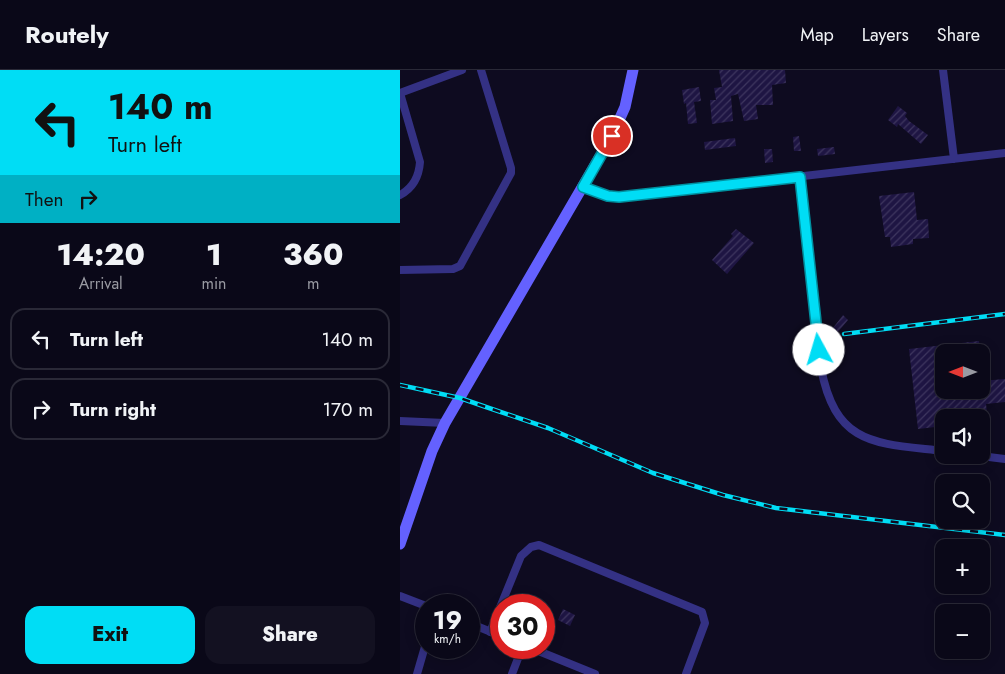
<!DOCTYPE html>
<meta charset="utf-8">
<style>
body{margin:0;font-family:Jost,sans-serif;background:#131121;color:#f1f3f6;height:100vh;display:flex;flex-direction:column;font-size:19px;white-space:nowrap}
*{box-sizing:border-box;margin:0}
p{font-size:16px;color:#999aa2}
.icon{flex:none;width:28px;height:28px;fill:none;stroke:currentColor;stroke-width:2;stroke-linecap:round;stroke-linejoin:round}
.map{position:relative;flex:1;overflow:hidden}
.sheet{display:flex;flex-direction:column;background:#0a0818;width:400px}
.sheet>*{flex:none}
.guide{background:#00ddf5;color:#111;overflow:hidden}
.needle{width:32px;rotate:270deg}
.buttons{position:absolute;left:535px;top:274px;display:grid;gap:10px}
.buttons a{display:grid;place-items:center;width:55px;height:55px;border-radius:10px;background:#0a0818;box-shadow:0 2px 12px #0003,0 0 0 1px #2a2937;font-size:25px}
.speed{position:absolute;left:15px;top:524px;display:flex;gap:10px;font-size:25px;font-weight:700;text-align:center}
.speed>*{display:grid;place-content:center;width:65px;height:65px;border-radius:50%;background:#0a0818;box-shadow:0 2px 12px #0003,0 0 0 1px #2a2937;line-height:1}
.speed small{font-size:12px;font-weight:400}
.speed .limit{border:8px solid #d22;background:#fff;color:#111}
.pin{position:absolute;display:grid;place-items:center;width:42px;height:42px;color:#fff;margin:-21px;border:2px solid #fff;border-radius:50%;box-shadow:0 1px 5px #0007}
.me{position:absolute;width:55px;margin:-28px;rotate:354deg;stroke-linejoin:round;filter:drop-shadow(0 0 4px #0008)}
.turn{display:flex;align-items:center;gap:18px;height:105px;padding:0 25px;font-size:22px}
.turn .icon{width:65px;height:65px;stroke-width:2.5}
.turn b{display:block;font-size:35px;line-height:42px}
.then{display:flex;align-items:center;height:48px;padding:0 25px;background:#0003;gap:10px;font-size:19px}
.eta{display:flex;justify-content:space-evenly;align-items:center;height:85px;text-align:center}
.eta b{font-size:30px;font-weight:800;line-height:35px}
.cta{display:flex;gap:10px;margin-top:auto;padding:10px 25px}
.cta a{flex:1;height:58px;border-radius:15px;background:#00ddf5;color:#111;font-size:20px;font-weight:800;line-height:58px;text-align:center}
.cta a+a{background:#131121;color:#f1f3f6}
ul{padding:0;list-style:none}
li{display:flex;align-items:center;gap:15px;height:62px;margin:0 10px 8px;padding:0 15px;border:2px solid #2a2937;border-radius:15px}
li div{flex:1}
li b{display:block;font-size:19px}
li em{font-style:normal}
header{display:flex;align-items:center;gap:30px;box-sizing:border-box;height:70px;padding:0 25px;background:#0a0818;border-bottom:1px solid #2a2937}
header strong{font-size:24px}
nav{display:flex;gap:28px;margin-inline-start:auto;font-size:18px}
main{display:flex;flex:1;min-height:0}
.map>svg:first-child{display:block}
.building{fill:url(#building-hatch)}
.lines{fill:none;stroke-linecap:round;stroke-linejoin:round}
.street{stroke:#343184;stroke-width:8}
.secondary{stroke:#6461ff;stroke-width:11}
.rail-casing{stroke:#00ddf5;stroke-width:4.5}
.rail{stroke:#0e0b20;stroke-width:2.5;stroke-dasharray:8;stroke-linecap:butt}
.route-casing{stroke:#00909f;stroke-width:12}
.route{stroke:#00ddf5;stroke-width:9}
</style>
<header>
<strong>Routely</strong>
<nav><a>Map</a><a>Layers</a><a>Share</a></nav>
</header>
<main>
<section class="sheet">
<div class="guide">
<div class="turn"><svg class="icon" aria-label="left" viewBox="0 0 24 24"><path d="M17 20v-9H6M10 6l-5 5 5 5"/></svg><div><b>140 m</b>Turn left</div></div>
<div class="then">Then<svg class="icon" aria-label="right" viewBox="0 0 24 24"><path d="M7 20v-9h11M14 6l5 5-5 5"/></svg></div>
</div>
<div class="eta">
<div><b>14:20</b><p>Arrival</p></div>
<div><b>1</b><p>min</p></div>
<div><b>360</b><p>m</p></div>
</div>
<ul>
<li><svg class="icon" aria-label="left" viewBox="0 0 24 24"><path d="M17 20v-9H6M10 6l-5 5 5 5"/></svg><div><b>Turn left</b></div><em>140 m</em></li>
<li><svg class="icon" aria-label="right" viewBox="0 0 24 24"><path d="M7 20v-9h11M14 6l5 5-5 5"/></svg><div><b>Turn right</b></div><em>170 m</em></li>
</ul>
<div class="cta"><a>Exit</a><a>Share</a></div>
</section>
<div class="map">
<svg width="605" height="604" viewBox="0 0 605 604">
<defs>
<pattern id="building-hatch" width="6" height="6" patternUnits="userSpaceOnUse" patternTransform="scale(1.25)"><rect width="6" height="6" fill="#1e1543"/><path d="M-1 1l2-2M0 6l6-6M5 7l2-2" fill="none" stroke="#3e365f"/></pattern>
</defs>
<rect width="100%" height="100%" fill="#0e0b20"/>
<path class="building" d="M 319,0 L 385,0 L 386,13 L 372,15 L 373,35 L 356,35 L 358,49 L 344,51 L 338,24 L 331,26 L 333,51 L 312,54 L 310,30 L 316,30 L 314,18 L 322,17 Z
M 299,17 L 301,31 L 294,32 L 297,53 L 288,54 L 286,33 L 284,34 L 282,20 Z
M 498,36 L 507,43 L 505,46 L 509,51 L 528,65 L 521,74 L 498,54 L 497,57 L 488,50 Z
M 399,66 L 401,81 L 394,81 L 393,67 Z
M 335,68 L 336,76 L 305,80 L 304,72 Z
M 434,77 L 435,84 L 418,86 L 417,79 Z
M 364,79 L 372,79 L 373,92 L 365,93 Z
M 514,122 L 517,150 L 528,149 L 529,168 L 513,169 L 513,174 L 491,177 L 490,167 L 485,167 L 479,126 Z
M 336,159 L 354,173 L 327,204 L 312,190 L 333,166 L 331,164 Z
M 443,245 L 448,250 L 438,262 L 433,258 Z
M 579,271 L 580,282 L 544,282 L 544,320 L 581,320 L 581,311 L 605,309 L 605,332 L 586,334 L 588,351 L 581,352 L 581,348 L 544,348 L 544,356 L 518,359 L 509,279 Z
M 163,539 L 175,545 L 170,556 L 158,550 Z"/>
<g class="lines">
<path class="street" d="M 543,0 L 554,89
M 0,23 L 62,0
M 400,107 L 421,298 C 436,377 477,373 544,381
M 183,117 L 208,126 L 219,127 L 605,83
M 0,125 C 13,118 19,107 20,92 L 0,23
M 0,200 L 53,199 L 60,196 L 111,103 L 111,98 L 81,0
M 0,351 L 45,353
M 573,385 L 605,389
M 0,526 L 26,536
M 69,553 L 101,566
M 90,562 L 121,486 L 131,477 L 139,475 L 302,542 L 305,553 L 286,604
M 131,578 L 195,604
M 17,604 L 26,573
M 112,604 L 122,578"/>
<path class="secondary" d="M 0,474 L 32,381 L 45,353 L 212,66 L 225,37 L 233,0"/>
<g class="rail-casing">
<path id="rail" d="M 444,264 L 605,244
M 0,315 L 60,328 L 86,337 L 148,358 L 253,403 L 323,425 L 376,438 L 605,465"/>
</g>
<use href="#rail" class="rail"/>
</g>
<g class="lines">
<g class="route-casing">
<path id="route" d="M 212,66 L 183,117 L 208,126 L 219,127 L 400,107 L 419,280"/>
</g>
<use href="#route" class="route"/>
</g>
</svg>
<div class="buttons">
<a><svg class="needle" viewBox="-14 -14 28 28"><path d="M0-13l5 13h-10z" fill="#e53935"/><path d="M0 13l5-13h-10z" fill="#999aa2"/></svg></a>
<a><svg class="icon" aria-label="sound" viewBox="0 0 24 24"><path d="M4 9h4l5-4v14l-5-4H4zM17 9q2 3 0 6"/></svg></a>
<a><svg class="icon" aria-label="search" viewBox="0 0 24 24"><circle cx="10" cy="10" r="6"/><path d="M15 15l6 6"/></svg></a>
<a>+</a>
<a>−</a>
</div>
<div class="speed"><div>19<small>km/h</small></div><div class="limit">30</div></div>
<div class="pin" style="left:212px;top:66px;background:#d93025"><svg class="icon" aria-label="arrive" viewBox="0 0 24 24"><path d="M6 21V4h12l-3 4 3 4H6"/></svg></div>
<svg class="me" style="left:419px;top:280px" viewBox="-20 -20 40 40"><circle r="19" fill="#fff"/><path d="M0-13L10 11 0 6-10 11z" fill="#00ddf5"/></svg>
</div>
</main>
